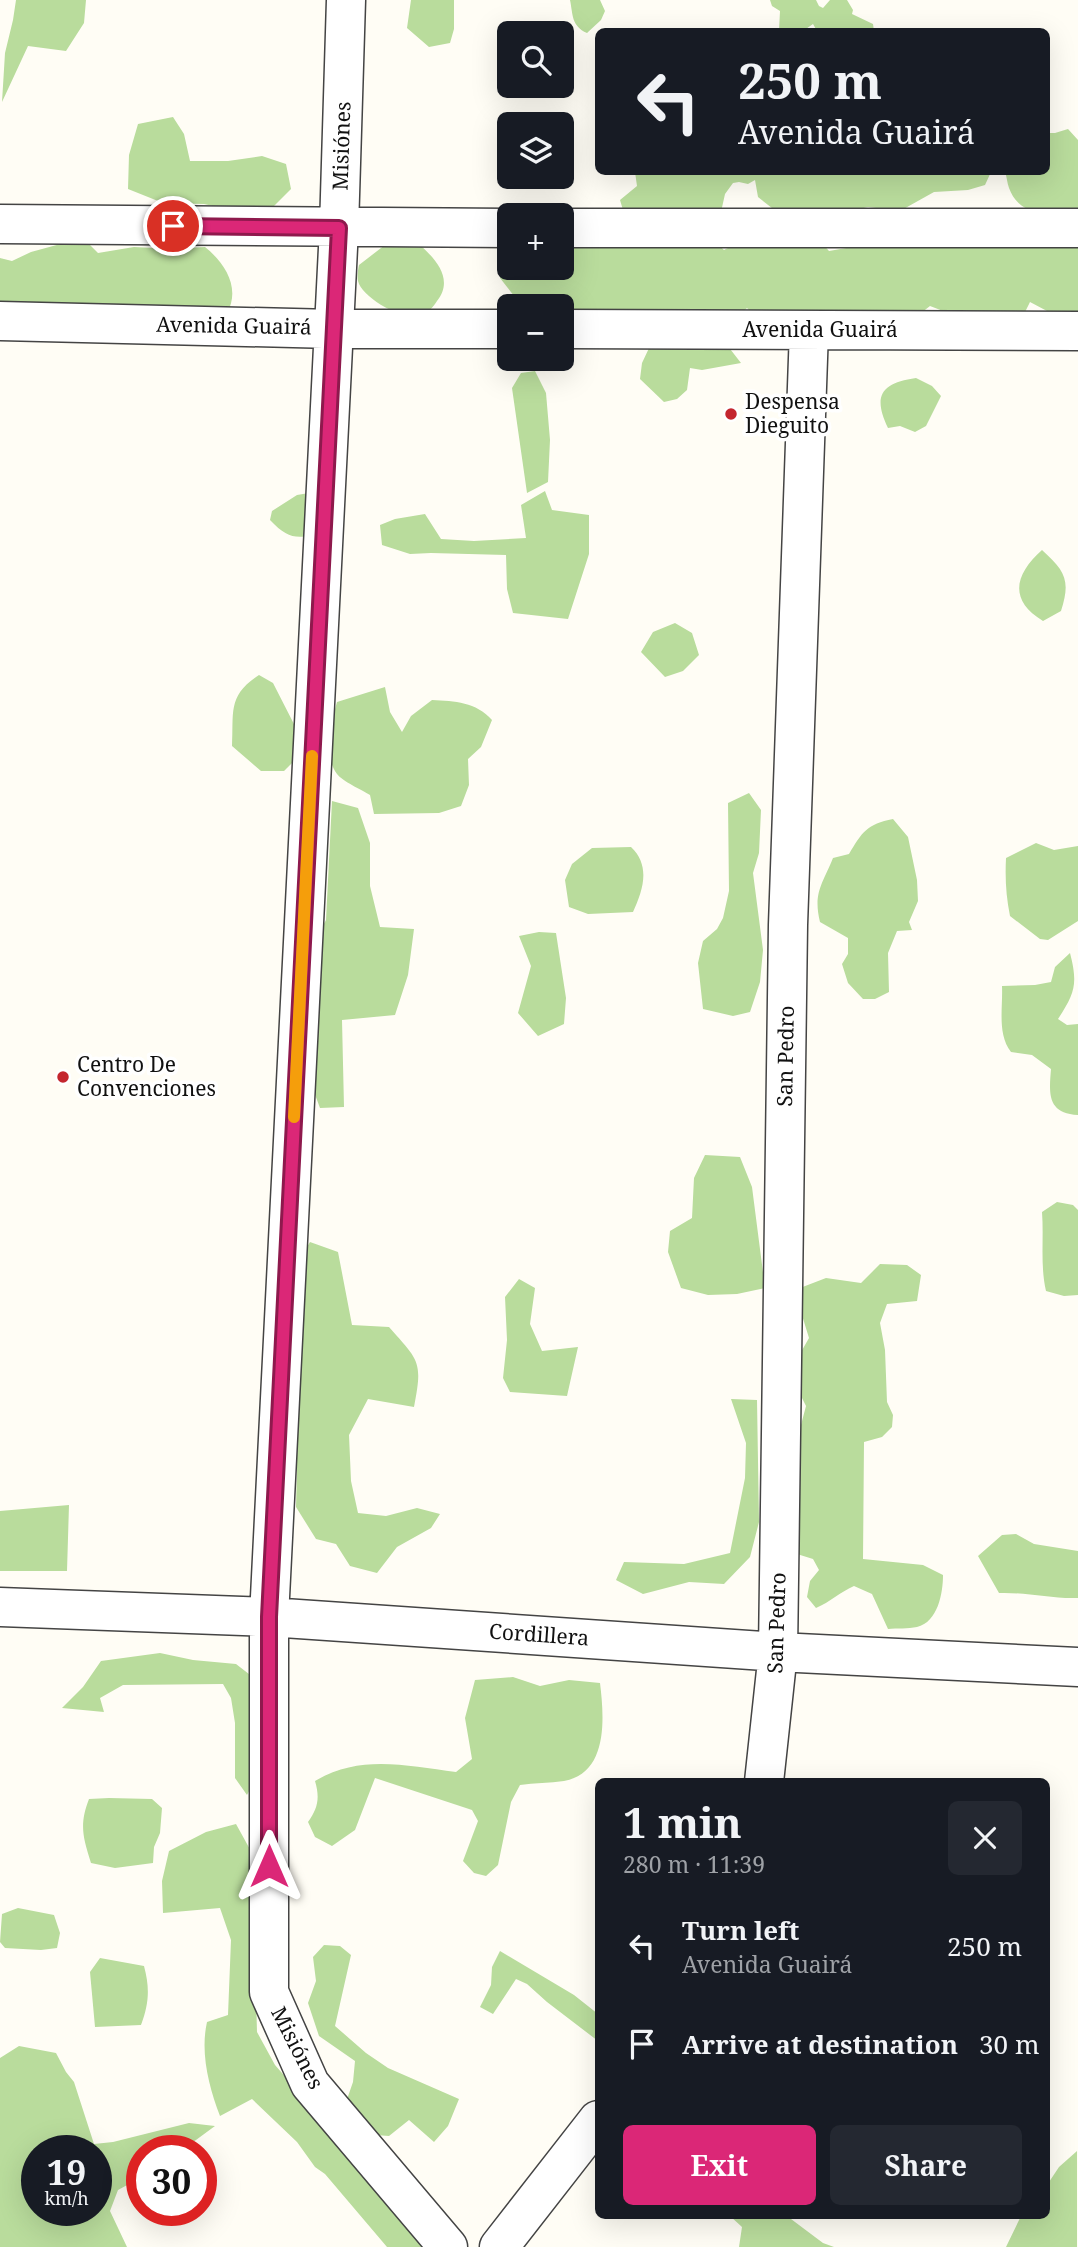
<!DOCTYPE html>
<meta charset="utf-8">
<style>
body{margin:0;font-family:"Noto Serif",serif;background:#242831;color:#f1f3f6;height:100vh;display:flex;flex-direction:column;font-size:26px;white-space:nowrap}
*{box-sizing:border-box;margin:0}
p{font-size:23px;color:#9ea1a6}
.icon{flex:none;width:38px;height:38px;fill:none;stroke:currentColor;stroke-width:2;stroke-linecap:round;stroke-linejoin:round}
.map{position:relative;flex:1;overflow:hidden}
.sheet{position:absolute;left:595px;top:1778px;width:455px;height:441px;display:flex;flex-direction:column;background:#171b24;border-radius:10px;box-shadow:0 7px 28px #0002}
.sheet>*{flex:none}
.guide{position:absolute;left:595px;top:28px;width:455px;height:147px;border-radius:10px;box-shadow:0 7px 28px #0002;background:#171b24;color:#f1f3f6;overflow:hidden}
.tools{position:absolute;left:497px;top:21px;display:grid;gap:14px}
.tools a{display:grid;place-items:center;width:77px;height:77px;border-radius:10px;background:#171b24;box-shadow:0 7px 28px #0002;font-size:35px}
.speed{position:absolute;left:21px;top:2135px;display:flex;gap:14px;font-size:35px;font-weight:700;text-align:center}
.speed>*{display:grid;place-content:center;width:91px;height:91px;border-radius:50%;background:#171b24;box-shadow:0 7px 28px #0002;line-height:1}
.speed small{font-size:18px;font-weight:400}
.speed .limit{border:10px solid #d22;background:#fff;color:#111}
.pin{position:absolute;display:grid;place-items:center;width:60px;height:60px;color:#fff;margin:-30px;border:4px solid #fff;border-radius:50%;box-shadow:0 2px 7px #0007}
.me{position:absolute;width:77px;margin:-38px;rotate:0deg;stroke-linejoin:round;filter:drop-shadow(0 0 5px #0008)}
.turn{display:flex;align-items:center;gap:24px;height:147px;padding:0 28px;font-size:32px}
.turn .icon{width:91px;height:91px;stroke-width:2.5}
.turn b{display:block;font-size:49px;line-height:60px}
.round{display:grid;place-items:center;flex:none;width:74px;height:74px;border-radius:10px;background:#242831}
.headline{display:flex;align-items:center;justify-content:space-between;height:119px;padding:0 28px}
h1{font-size:42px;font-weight:700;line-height:52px}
.primary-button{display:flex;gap:14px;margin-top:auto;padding:14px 28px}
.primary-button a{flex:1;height:80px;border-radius:10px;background:#db2777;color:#fff;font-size:28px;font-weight:700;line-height:80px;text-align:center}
.primary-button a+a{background:#242831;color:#f1f3f6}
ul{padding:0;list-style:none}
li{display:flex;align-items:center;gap:21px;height:98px;padding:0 28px}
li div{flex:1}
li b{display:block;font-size:26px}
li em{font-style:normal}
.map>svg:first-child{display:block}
.forest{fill:#b9dc9c;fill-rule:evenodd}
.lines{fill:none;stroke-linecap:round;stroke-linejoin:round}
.minor-casing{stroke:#444;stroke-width:41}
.minor{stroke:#fff;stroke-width:38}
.route-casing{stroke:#8e194d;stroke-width:18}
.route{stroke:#db2777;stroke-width:12}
.slow{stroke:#f59e0b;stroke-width:12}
.poi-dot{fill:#c4262e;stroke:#fff;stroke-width:2.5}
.labels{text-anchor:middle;stroke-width:7;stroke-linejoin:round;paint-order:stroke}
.street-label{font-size:21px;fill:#111;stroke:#fff}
.poi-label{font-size:21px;fill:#111;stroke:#fff;text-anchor:start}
</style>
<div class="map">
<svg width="1078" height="2247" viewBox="0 0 1078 2247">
<rect width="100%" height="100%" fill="#fffdf5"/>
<path class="forest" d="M 16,0 L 86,0 L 84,23 L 66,51 L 28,46 L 2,102 L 5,53 L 13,20 Z
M 411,0 L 454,0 L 454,29 L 450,43 L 429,47 L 407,28 Z
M 570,0 L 600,0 L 605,11 L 601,20 L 587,33 C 571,26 573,14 570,0 Z
M 816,0 L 819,6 L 823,8 L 830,0 L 847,0 L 853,10 L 852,14 L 873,24 L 874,31 L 817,31 L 813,24 L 803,31 L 779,31 L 780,11 L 772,6 L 770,0 Z
M 173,117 L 184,134 L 190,161 L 228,161 L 262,156 L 286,164 L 291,189 L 273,207 L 235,211 L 204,204 L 163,203 L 128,189 L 129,155 L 138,124 Z
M 1068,129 L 1078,140 L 1078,217 C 1051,214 1020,218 1009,188 C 1007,183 1007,177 1005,172 L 1046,172 L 1047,133 L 1055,133 Z
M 635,172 L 991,172 L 985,185 L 968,190 L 934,192 L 900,211 L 868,207 L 855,210 L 777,212 L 758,197 L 755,180 L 748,184 L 739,182 L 733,183 L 725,194 L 721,212 L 623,210 L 620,200 L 637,186 Z
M 710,237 L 724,250 C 736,244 758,239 769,248 L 821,242 L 829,251 L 852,247 L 1078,239 L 1078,316 L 1047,311 L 1030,302 L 1025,312 L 956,316 L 930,306 L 912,320 L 851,318 L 833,310 L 801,325 L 757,319 L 747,308 L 740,315 L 562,322 L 562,306 L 522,306 L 500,278 L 499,258 L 509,247 L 509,268 L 562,268 L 562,241 Z
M 394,238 L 413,239 C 432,255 456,277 437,301 C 434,306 427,314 421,316 C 405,322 362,298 358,281 C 357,277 358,269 359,265 Z
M 75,240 L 90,245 L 98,253 L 134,247 L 172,249 L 205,247 C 225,263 241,288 227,313 L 0,332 L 0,258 L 12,261 L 31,252 Z
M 696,340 L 727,345 L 741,363 L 702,370 L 690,368 L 687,390 L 677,399 L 664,402 L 640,379 L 642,363 L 650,346 L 669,349 Z
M 535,371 L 546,393 L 550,440 L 548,482 L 527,493 L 512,388 L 521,373 Z
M 916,378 L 932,386 L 941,396 L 926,426 L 915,432 L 900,426 L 888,428 C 872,395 882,383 916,378 Z
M 545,491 L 552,510 L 589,515 L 589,554 L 568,619 L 513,613 L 507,589 L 506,555 L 431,553 L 410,554 L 382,545 L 380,525 L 395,519 L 425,514 L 441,539 L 474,541 L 526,538 L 521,505 Z
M 309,493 L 323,533 C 297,539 289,540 270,520 L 272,511 L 297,495 Z
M 1042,550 C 1065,571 1071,580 1061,611 L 1043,621 C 1008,600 1015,574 1042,550 Z
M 675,623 L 692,633 L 699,655 L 683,671 L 665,677 L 641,652 L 653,632 Z
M 259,675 L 273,683 L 297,730 L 295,760 L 284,771 L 261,771 L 232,746 C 234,712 227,696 259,675 Z
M 385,687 L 390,712 L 402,732 L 411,716 L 432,700 C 455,701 476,702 492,720 L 481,747 L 468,759 L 469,785 L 461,806 L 439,813 L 374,814 L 370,795 C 362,790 342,781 337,774 C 323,756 331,722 337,702 Z
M 749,793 L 761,810 L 759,853 L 753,873 L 763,950 L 760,982 L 750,1012 L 733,1016 L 703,1009 L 698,963 L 703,941 L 717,929 L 723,918 L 729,891 L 728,803 Z
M 332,801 L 358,808 L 370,843 L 370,886 L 380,927 L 414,929 L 408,975 L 395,1015 L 342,1020 L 344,1107 L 320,1108 L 307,1073 L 309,952 L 326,920 Z
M 893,819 L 908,837 L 917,880 L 918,901 L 909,922 L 912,930 L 897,931 L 888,953 L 889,992 L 875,999 L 863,999 L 848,983 L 842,964 L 848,954 L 848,938 L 820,922 C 813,893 822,885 833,858 L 849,854 C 862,832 867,824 893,819 Z
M 1036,843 L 1054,850 L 1078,846 L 1078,921 L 1048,940 L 1040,939 L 1010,916 C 1006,896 1005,879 1006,858 Z
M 631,847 C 651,866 643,890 633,912 L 588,914 L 569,907 L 565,880 L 572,864 L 592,848 Z
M 539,932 L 556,933 L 566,998 L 564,1024 L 538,1036 L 518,1013 L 531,966 L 519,936 Z
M 1070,953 C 1078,984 1075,993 1058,1019 L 1067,1025 L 1078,1024 L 1078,1115 C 1047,1113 1049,1094 1051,1069 L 1032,1055 L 1011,1052 C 997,1034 1003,1008 1002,986 L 1035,985 L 1051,982 L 1055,967 Z
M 705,1155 L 740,1157 L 752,1187 L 765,1288 L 737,1294 L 708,1295 L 681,1288 L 668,1252 L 670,1231 L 692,1218 L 694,1178 Z
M 1057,1202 L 1073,1205 L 1078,1210 L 1078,1295 L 1064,1296 L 1046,1291 C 1040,1265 1044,1239 1042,1212 Z
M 310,1242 L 338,1252 L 352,1325 L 389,1327 C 419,1361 423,1361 414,1407 L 368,1399 L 349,1435 L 351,1481 L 358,1513 L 386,1516 L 417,1508 L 440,1514 L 431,1528 L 397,1547 L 377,1573 L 350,1566 L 336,1544 L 316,1539 L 296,1507 L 297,1470 L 292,1427 L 295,1267 Z
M 880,1264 L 907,1265 L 921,1275 L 917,1301 L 887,1304 L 880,1323 L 885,1350 L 887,1402 L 893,1415 L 892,1427 L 882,1437 L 864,1442 L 863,1559 L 923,1565 L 943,1575 C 943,1593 938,1622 917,1627 C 908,1629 897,1628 888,1629 L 872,1594 L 854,1586 C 840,1592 830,1602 816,1608 L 807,1597 L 810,1581 L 819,1570 L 813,1559 L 797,1554 L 793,1455 L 806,1406 L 798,1390 L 793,1366 L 809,1338 L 801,1312 L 800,1288 L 826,1278 L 861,1283 Z
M 519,1279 L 535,1288 L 530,1324 L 542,1351 L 578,1347 L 567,1396 L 510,1392 L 503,1378 L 507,1340 L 505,1297 Z
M 731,1399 L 757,1400 L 759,1522 L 750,1557 L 724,1584 L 689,1582 L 643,1594 L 616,1580 L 624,1562 L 684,1564 L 730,1553 L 745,1478 L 746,1443 Z
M 69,1505 L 67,1571 L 0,1571 L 0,1511 Z
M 1016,1534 L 1034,1544 L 1078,1551 L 1078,1598 C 1051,1599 1026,1592 999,1593 L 978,1556 L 1002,1535 Z
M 160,1653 L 193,1660 L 236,1664 L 258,1681 L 258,1774 L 247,1795 L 235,1778 L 235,1723 L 231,1698 L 223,1684 L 123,1685 L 100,1698 L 104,1712 L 62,1708 L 83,1687 L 101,1661 Z
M 513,1677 L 540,1686 L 569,1680 L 600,1683 C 604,1716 609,1773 564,1781 C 550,1783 534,1783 520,1785 L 511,1802 L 498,1865 L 486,1876 L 474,1873 L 463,1861 L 478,1821 L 472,1810 L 375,1778 L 355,1830 L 332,1846 L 315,1837 L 308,1822 C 318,1808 320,1798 315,1781 C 361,1754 406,1766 456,1772 L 472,1759 L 465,1718 L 475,1680 Z
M 109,1798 L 152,1799 L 162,1808 L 160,1833 L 154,1847 L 153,1863 L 115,1868 L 91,1863 C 83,1837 79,1825 89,1799 Z
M 236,1824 L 252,1853 L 257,2032 L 275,2065 L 433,2247 L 387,2247 L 325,2174 L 315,2167 L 297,2142 L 252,2099 L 220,2116 C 209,2087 200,2053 207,2022 L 228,2015 L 231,1940 L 220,1908 L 163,1913 L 162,1881 L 169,1851 L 206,1832 Z
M 18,1908 L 54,1915 L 60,1933 L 57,1948 L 41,1950 L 5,1948 L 0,1942 L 2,1914 Z
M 324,1945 L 340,1946 L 351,1955 L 335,2026 L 366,2053 L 388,2068 L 459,2099 L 448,2126 L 434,2142 L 409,2120 L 389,2136 L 362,2134 L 345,2105 L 353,2082 L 355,2061 L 319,2036 L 308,2003 L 316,1981 L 313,1957 Z
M 500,1951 L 574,1995 L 598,2014 L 598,2041 L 547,2002 L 527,1984 L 516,1979 L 493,2014 L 480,2007 L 491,1985 L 492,1967 Z
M 100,1958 L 144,1966 C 150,1988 149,2004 141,2025 L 95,2027 L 90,1972 Z
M 19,2046 L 56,2053 L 66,2072 L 74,2082 L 94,2144 L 113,2142 L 189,2123 L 215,2126 L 181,2151 L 142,2151 L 142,2177 L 118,2190 L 110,2211 L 127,2247 L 0,2247 L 0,2058 ZM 37,2151 L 96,2151 L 96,2210 L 37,2210 Z
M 1077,2151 L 1077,2247 L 1006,2247 L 1021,2216 L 1046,2216 L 1047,2185 L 1059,2167 Z
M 730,2216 L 787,2216 L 823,2243 L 834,2247 L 739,2247 L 742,2227 Z"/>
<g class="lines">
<g class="minor-casing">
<path id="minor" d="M 346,0 L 339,228 L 269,1617 L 269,1992 L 310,2084 L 448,2247
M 0,224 L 509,228
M 562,228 L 1078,228
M 0,321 L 333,329 L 509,329
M 562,329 L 1078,331
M 0,1607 L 269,1617 L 778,1652 L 1078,1667
M 764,1782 L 778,1652 L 788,925 L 809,330
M 499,2247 L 598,2120"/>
</g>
<use href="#minor" class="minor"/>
</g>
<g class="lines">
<g class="route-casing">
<path id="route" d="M 173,226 L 339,228 L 269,1617 L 269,1866"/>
</g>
<use href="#route" class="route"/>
<path class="slow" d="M 294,1117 L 312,756"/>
</g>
<g class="poi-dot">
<circle cx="731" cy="414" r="7"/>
<circle cx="63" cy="1077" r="7"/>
</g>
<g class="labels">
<g class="street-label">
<text transform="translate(342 146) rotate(-88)" y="7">Misiónes</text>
<text transform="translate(234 326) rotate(1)" y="7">Avenida Guairá</text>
<text x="820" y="337">Avenida Guairá</text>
<text transform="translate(786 1056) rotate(-89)" y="7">San Pedro</text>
<text transform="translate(777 1623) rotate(-88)" y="7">San Pedro</text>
<text transform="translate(539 1635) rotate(4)" y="7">Cordillera</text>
<text transform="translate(297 2048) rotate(63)" y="7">Misiónes</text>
</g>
<g class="poi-label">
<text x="745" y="409">Despensa<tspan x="745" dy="24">Dieguito</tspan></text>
<text x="77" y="1072">Centro De<tspan x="77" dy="24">Convenciones</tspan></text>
</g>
</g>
</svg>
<div class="tools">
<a><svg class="icon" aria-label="search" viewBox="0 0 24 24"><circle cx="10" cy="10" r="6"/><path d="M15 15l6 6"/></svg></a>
<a><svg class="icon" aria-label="layers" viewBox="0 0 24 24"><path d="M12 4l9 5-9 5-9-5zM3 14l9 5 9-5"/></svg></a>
<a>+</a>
<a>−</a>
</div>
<div class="speed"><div>19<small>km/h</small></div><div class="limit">30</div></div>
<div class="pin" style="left:173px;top:226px;background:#d93025"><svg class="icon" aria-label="arrive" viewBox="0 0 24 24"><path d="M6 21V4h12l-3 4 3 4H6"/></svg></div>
<svg class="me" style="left:269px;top:1866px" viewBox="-20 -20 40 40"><path d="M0-17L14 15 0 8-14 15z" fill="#db2777" stroke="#fff" stroke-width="4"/></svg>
<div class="guide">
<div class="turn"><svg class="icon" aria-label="left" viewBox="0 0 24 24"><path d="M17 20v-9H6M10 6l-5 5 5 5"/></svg><div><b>250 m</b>Avenida Guairá</div></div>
</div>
<section class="sheet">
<div class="headline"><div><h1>1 min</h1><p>280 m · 11:39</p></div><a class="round"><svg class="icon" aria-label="close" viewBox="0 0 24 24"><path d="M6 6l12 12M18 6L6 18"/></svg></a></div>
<ul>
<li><svg class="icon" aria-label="left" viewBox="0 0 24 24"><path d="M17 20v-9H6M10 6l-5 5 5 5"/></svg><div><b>Turn left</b><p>Avenida Guairá</p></div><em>250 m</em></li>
<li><svg class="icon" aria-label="arrive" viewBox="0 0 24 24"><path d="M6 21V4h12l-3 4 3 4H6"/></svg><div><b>Arrive at destination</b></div><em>30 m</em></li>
</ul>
<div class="primary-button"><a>Exit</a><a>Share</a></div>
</section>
</div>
